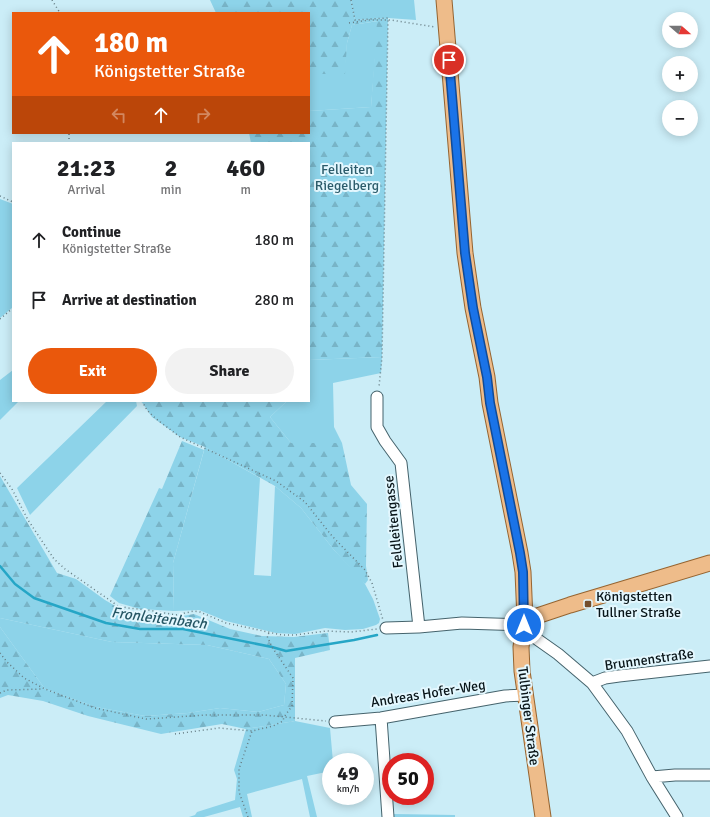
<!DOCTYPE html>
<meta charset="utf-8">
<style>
body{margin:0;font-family:Signika,sans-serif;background:#f2f2f2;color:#202124;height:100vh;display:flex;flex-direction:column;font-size:15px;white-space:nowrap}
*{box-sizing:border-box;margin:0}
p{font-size:13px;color:#757577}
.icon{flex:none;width:22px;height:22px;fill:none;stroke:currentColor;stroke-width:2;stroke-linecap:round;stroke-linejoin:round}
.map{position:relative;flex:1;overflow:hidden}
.details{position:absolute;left:12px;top:142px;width:298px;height:260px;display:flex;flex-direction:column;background:#fff;border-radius:0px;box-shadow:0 2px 10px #0003}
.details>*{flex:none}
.banner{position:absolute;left:12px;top:12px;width:298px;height:122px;border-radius:0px;box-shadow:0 2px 10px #0003;background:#ea580c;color:#fff;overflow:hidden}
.needle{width:26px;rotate:110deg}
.tools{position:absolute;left:662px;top:12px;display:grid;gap:8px}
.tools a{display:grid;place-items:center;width:36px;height:36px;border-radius:50%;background:#fff;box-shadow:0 2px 10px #0003;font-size:20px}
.speed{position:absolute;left:322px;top:753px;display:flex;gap:8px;font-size:20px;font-weight:700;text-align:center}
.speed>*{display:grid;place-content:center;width:52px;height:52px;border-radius:50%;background:#fff;box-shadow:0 2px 10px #0003;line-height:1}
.speed small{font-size:10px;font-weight:400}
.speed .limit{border:6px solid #d22;background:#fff;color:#111}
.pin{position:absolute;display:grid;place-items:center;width:34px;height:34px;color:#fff;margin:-17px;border:2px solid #fff;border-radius:50%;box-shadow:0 1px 4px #0007}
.me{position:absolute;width:44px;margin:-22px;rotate:0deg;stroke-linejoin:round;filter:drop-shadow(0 0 3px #0008)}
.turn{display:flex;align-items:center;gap:14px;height:84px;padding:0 16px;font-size:18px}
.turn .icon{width:52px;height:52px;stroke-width:2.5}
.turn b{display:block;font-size:28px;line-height:34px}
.lanes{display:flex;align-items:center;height:38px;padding:0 16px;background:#0003;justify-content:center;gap:20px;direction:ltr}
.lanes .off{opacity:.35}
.eta{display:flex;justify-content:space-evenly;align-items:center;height:68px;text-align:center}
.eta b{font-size:24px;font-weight:700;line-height:28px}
.action{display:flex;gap:8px;margin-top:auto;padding:8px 16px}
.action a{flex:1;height:46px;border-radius:24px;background:#ea580c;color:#fff;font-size:16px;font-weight:700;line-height:46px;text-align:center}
.action a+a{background:#f2f2f2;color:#202124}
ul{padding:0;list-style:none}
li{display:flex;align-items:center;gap:12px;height:60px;padding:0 16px}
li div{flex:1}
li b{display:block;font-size:15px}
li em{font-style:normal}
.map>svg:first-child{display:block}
.grass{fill:#8dd3e9}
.forest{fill:url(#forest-firs)}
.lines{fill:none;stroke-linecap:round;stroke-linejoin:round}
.stream{stroke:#26a6c6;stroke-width:2.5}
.minor-casing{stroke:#45636c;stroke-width:13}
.major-casing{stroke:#966430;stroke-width:17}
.path{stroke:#677e85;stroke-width:1.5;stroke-dasharray:1 3;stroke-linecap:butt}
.minor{stroke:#fff;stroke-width:11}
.major{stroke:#eebc8a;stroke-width:15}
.route-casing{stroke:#114b97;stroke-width:10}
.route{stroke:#1a73e8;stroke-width:7}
.poi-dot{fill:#744e2b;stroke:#e3f7fe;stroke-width:1.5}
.labels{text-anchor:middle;stroke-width:4;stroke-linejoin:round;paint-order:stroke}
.park-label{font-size:14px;fill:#2c5c6b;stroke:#e3f7fe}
.street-label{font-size:14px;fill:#091519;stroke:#e3f7fe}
.poi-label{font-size:14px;fill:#091519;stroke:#e3f7fe;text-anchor:start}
.water-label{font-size:15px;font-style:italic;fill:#255664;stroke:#e3f7fe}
</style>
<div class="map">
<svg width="710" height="817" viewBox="0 0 710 817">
<defs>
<pattern id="forest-firs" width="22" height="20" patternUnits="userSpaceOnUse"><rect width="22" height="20" fill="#8dd3e9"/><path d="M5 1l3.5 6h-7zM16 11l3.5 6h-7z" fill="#78b4c7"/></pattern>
</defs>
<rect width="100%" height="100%" fill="#cbedf7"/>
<path class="grass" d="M 351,0 L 414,0 L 416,20 L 388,18 L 355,20 Z
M 378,21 L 371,107 L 309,111 L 309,74 L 344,73 L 347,43 L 352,25 Z
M 0,199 L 13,204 L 13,307 L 0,318 Z
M 382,357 L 381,373 L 333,383 L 334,427 L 342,443 L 291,443 L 270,417 L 287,401 L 309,401 L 309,360 Z
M 13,370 L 13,401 L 19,401 L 0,420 L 0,380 Z
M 107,401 L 136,401 L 137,406 L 30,515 L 17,488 Z
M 205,447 L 260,478 L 254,575 L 271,576 L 275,486 L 301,508 L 334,550 L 359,576 L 365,584 L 373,599 L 380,619 L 379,623 L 376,625 L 363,629 L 345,630 L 325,628 L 295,634 L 276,633 L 226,621 L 199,610 L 174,611 L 173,563 Z
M 0,618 L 112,642 L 207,645 L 269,659 L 286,684 L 284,705 L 258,712 L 220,708 L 188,713 L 145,716 L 96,707 L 45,689 L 0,627 Z
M 295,721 L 330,728 L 333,762 L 331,762 L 331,771 L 307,776 L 317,817 L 310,817 L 302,779 L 247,794 L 252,817 L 243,817 L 240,807 L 204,817 L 189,817 L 195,815 L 197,812 L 235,800 L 237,779 L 234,770 L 246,729 Z
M 394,814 L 455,815 L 455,817 L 394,817 Z"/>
<path class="forest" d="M 210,0 L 351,0 L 355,20 L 388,18 L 382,357 L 309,360 L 309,143 L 251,143 L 249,133 L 309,133 L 309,111 L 371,107 L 377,21 L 352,25 L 347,43 L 345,74 L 309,74 L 309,13 L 216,13 Z
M 141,401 L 287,401 L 270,417 L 291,443 L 342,443 L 351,485 L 367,504 L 366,566 L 368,580 L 365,584 L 334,550 L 301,508 L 275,486 L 205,447 L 180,437 L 152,417 Z
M 182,441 L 204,450 L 173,563 L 174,611 L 140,609 L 119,603 L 110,596 L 159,488 L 162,489 Z
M 0,476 L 57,573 L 76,579 L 105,600 L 117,607 L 127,610 L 177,617 L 194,614 L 230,629 L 262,636 L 294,637 L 328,633 L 330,650 L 295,658 L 295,721 L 246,729 L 222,724 L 161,734 L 88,716 L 43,701 L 8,695 L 0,698 L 0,627 L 45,689 L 96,707 L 145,716 L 188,713 L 220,708 L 258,712 L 284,705 L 286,684 L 269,659 L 207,645 L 112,642 L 0,618 Z"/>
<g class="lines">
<path class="stream" d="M 0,566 L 15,584 L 34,598 L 106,623 L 140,629 L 183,629 L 272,647 L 286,651 L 354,640 L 377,635"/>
<g class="minor-casing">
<path id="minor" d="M 377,397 L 377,427 L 385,441 L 401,463 L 419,627
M 386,628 L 419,627 L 462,623 L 524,625
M 524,630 L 558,654 L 592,683 L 627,731 L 652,777 L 677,817
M 592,683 L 605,678 L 619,676 L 710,666
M 381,718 L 388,817
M 335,722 L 381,718 L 505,696 L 526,695
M 652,777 L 675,775 L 710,775"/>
</g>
<g class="major-casing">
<path id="major" d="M 444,0 L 465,253 L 473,308 L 487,377 L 490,403 L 520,553 L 523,572 L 525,620 L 521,647 L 522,671 L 543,817
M 525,620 L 570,605 L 710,563"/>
</g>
<path class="path" d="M 52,0 L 60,13
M 351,0 L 355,20 L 388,18 L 388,20 L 382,357 L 379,387
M 349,23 L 369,20 L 391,20 L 435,27
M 69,143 L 69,133
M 0,196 L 13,202
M 0,319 L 13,308
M 142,401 L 147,410 L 155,418 L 180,437 L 276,481 L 305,502 L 332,536 L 365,570 L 372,583 L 383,620
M 0,473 L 12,489 L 28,520 L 54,559 L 65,569 L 118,606 L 128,608 L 148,610 L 176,615 L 194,611 L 200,612 L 226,623 L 282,635 L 295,635 L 326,631 L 351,632 L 377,629
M 0,653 L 7,662 L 24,678 L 45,689 L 95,708 L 146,719 L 206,715 L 264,715 L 326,721
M 0,693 L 7,690 L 43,689
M 175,734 L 219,728 L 252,731 L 273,726 L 283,721 L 284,717 L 292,706 L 293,678 L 272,647 L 267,636 L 269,633
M 248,817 L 239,792 L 239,769 L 252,731"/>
<use href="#minor" class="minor"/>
<use href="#major" class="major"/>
</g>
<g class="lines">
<g class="route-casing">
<path id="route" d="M 449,60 L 465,253 L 473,308 L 487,377 L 490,403 L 520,553 L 523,572 L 524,625"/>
</g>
<use href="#route" class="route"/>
</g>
<rect class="poi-dot" x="584" y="600" width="8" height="8" rx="2"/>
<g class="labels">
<g class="park-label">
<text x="347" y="174">Felleiten<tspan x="347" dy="16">Riegelberg</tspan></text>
</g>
<g class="street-label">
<text transform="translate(393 522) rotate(-96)" y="5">Feldleitengasse</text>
<text transform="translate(649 659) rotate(-8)" y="5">Brunnenstraße</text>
<text transform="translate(428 693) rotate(-9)" y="5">Andreas Hofer-Weg</text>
<text transform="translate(529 716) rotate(83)" y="5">Tulbinger Straße</text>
</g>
<g class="poi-label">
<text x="596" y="601">Königstetten<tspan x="596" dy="16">Tullner Straße</tspan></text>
</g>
<g class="water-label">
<text transform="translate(159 618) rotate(7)" y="5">Fronleitenbach</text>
</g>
</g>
</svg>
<div class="tools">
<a><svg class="needle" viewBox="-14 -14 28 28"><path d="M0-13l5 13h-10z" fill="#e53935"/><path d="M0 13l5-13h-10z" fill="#757577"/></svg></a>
<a>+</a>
<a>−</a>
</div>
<div class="speed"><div>49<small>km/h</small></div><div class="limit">50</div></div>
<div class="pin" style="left:449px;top:60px;background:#d93025"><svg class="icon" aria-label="arrive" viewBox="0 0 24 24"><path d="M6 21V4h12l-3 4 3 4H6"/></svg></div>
<svg class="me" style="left:524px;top:625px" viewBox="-20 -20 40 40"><circle r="17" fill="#1a73e8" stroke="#fff" stroke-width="3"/><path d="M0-11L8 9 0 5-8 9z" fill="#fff"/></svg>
<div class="banner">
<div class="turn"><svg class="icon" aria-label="ahead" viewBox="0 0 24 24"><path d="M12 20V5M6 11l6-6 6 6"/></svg><div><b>180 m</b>Königstetter Straße</div></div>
<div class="lanes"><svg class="icon off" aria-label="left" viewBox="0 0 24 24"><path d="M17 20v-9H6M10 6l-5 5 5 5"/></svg><svg class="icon" aria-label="ahead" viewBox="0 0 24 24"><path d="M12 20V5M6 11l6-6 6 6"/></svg><svg class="icon off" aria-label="right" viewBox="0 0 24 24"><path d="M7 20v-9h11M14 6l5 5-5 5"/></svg></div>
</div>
<section class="details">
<div class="eta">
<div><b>21:23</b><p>Arrival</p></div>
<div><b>2</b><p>min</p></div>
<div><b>460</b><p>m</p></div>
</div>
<ul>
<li><svg class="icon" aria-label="ahead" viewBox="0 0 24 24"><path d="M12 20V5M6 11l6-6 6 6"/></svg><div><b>Continue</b><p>Königstetter Straße</p></div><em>180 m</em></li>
<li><svg class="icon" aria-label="arrive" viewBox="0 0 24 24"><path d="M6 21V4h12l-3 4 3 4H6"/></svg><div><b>Arrive at destination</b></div><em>280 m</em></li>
</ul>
<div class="action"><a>Exit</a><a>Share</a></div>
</section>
</div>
